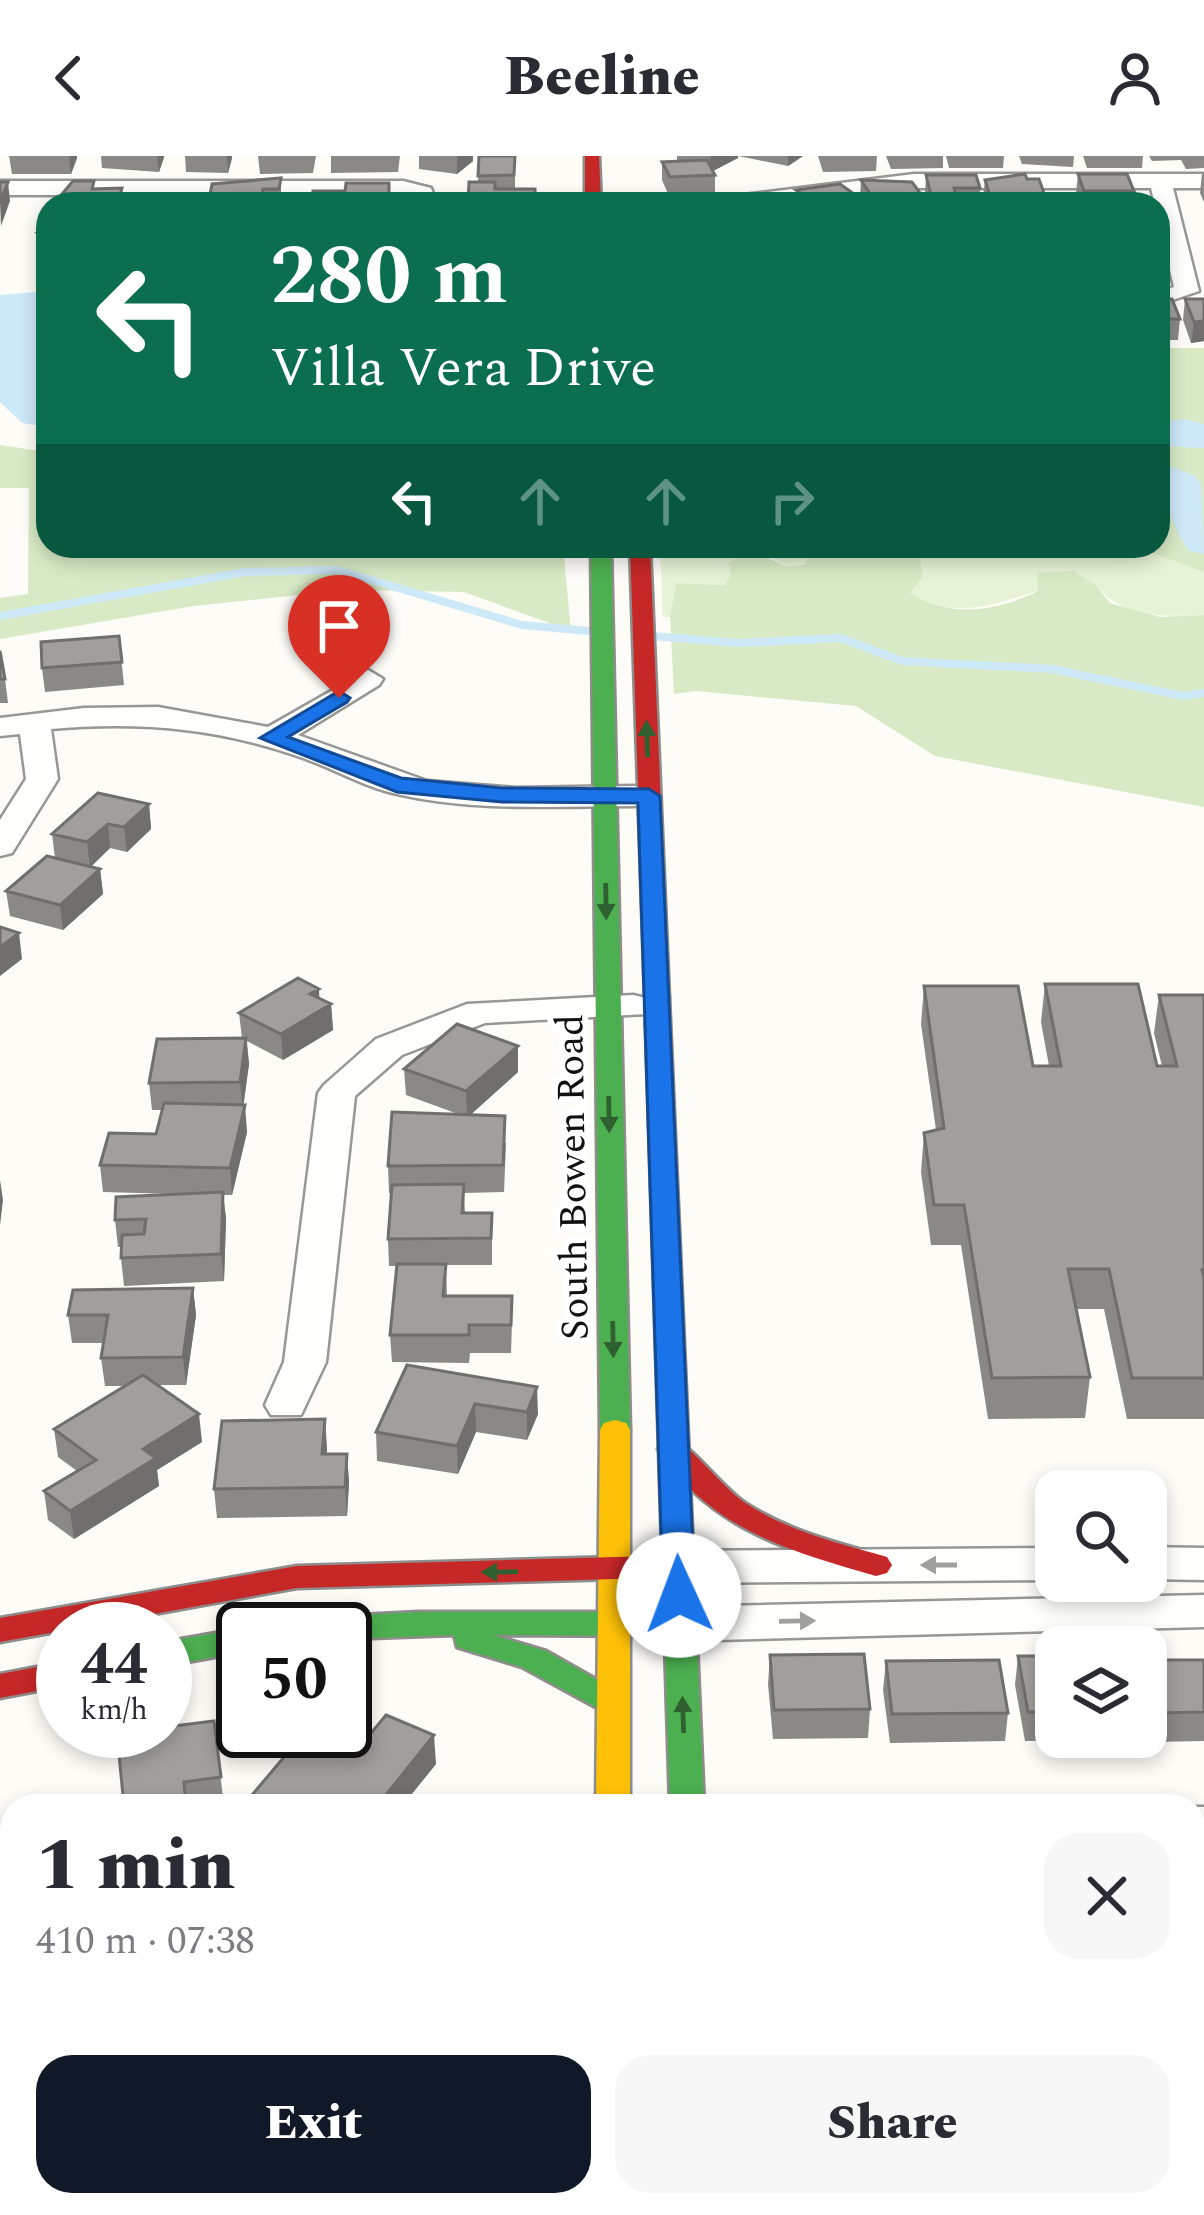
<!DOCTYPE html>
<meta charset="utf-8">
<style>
body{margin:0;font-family:Spectral,serif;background:#f7f7f7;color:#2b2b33;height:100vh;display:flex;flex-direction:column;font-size:45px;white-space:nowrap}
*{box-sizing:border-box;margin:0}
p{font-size:39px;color:#7c7c81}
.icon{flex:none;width:66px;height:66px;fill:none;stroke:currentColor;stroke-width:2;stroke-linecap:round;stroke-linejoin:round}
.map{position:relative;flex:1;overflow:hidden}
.side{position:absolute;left:0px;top:1638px;width:1206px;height:423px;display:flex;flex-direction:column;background:#fff;border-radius:36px 36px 0 0;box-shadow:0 6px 18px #0003}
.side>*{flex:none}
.hud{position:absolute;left:36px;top:36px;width:1134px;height:366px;border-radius:36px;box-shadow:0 6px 18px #0003;background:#0b6e4f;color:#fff;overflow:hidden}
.buttons{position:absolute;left:1035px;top:1314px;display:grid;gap:24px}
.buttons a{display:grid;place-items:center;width:132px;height:132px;border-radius:24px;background:#fff;box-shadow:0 6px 18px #0003;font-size:60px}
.speed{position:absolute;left:36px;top:1446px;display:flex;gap:24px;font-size:60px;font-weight:700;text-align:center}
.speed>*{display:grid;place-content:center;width:156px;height:156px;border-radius:50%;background:#fff;box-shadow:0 6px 18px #0003;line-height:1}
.speed small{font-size:30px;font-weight:400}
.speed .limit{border:6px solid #111;border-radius:18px;background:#fff;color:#111}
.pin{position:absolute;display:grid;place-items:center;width:102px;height:102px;color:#fff;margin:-123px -51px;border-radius:50% 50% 50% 0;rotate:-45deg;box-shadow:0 0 12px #0007}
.pin .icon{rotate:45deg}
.me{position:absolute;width:132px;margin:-66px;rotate:358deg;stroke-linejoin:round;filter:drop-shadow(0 0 9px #0008)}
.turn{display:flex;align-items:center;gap:42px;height:252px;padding:0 36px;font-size:54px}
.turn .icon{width:156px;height:156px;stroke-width:2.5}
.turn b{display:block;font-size:84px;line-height:102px}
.lanes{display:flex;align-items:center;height:114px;padding:0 36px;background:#0003;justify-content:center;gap:60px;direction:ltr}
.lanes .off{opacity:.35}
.round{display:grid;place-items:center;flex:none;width:126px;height:126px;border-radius:36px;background:#f7f7f7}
.overview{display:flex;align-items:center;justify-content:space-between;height:204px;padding:0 36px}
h1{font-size:72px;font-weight:800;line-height:90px}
.action{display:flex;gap:24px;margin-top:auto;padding:24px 36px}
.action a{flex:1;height:138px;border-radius:36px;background:#111827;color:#fff;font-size:48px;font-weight:800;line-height:138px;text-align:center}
.action a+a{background:#f7f7f7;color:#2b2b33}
header{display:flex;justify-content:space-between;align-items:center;height:156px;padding:0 36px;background:#fff;font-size:54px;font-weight:800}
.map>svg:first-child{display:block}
.green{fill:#e7f3d7}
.forest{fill:#d8eac5}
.water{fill:#cde8f7}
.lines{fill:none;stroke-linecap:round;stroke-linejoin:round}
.stream{stroke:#cde8f7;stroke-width:8}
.river{fill:#cde8f7;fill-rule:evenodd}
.street-casing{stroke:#979795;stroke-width:5}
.fast-casing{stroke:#8e8d8b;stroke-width:5}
.slow-casing{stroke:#8e8d8b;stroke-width:5}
.jam-casing{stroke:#8e8d8b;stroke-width:5}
.street{fill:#fffffe;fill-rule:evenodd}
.fast{fill:#4caf50;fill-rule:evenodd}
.slow{fill:#ffc107;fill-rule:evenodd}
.jam{fill:#c62828;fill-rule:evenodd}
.wall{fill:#8a8986}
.shaded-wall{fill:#716f6d}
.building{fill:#a19f9c;stroke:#716f6d;stroke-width:3}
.oneway{fill:#2e6030}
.oneway2{fill:#a0a09f}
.route{fill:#1a73e8;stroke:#114b97;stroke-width:3}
.labels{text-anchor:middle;stroke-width:12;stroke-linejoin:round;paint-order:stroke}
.street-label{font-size:39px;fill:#111;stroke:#fff}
</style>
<header><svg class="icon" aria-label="back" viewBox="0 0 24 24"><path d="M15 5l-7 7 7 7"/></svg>Beeline<svg class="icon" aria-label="person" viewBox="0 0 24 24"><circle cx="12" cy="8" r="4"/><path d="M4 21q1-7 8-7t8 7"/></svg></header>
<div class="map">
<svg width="1204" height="2059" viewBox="0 0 1204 2059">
<rect width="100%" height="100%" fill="#fdfcf7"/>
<path class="green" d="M 660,390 L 815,390 L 806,407 L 786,411 L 771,401 L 732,419 L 724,429 L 676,427 L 670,461 L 663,461 Z
M 905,390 L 1141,390 L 1204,416 L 1204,459 C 1163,461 1121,462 1095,428 C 1076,430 1055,430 1037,435 C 990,450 955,464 909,437 L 923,419 L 920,402 Z"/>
<path class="forest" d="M 1158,192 L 1204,192 L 1204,416 L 1142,393 L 1158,390 Z
M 0,289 L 48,296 L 48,390 L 563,390 L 571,475 L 464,436 L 345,434 L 194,450 L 0,483 L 0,442 L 28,438 L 29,332 L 0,332 Z
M 815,390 L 905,390 L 920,402 L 923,420 L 910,437 C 951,462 996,456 1038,435 L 1037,417 L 1073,415 L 1095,428 L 1110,447 L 1160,461 L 1204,459 L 1204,651 L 935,600 L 856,550 L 696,535 L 674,538 L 670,461 L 676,427 L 724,429 L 731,419 L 728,407 C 749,395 765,398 786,411 L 805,408 Z"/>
<path class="water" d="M 48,135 L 48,271 L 22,267 L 0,246 L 0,139 Z"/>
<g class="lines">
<path class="stream" d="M 0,460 L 245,416 L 338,414 L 522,469 L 588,475
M 653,480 L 739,487 L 841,482 L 902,505 L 1052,513 L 1183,540 L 1204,537"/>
<path class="river" d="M 1183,263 L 1204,268 L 1204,292 L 1158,290 L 1158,266 Z
M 1158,305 L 1195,320 L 1201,328 L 1204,398 L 1189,395 C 1172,370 1158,333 1158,305 Z"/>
<g class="street-casing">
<path id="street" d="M 914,18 L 1204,18 L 1204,32 L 1173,32 L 1199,135 L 1158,149 L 1158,135 L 1174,131 L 1151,32 L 914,32 L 781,48 L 716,48 L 727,41 Z
M 0,25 L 403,25 L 431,32 L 437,48 L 415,48 L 413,41 L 403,39 L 0,39 Z
M 368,514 L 383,523 L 379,529 L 298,579 L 427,625 L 516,632 L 635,630 L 651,640 L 635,650 C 556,650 475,656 397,638 C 364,631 335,613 303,602 C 220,572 138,565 51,573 L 58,623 L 12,697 L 0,700 L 0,664 L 26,623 L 20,578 L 0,580 L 0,562 L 84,552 L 158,551 L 268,571 Z
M 633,839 L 646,842 L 651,850 L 646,858 L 485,867 L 402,899 L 355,940 L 326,1206 L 301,1259 L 271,1259 L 265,1249 L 284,1206 L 318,937 L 324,929 L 376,883 L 467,848 Z
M 1146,1391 L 1204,1392 L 1204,1424 L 1146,1423 Z
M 1056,1392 L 1056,1424 L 678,1427 L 662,1422 L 655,1411 L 662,1400 L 678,1395 Z
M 1204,1439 L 1204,1471 L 680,1485 L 664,1480 L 657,1468 L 664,1456 L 680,1451 Z
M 1194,1651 L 1204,1651 L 1204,1689 L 1194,1689 Z
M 121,2049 L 177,2049 L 180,2059 L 124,2059 Z"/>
</g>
<g class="fast-casing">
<path id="fast" d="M 591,390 L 611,390 L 630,1274 L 626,1281 L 604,1281 L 600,1274 Z
M 657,834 L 669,841 L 704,1650 L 670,1650 L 645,841 Z
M 418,1456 L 648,1456 L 659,1460 L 664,1468 L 659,1476 L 648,1480 L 493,1479 L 546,1495 L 624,1539 L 629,1548 L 624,1557 L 612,1560 L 522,1511 L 457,1491 L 454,1479 L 345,1483 L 345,1473 L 307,1473 L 312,1465 L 323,1461 Z
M 243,1472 L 243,1496 L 165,1510 L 165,1486 Z"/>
</g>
<g class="slow-casing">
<path id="slow" d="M 615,1264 L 626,1267 L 630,1274 L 630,1650 L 596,1650 L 600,1274 L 604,1267 Z"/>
</g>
<g class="jam-casing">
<path id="jam" d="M 585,0 L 599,0 L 601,48 L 585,48 Z
M 630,390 L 650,390 L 669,841 L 657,848 L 645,841 Z
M 673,1283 C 689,1287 723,1332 744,1346 C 787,1375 838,1387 887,1401 L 892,1409 L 887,1417 L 876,1420 C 791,1396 708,1372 658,1293 L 662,1286 Z
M 652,1400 L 663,1403 L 668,1411 L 663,1419 L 652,1422 L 297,1432 L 0,1486 L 0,1462 L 297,1410 Z
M 63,1506 L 63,1530 L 0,1542 L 0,1518 Z
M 599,2049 L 637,2049 L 639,2059 L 599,2059 Z
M 683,2049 L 721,2049 L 723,2059 L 683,2059 Z"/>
</g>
<use href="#street" class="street"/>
<use href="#fast" class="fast"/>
<use href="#slow" class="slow"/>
<use href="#jam" class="jam"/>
</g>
<path class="wall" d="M 9,0 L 77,0 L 77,3 L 71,18 L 12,18 Z
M 101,0 L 164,0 L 164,2 L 159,16 L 102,12 Z
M 185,0 L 232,0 L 232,3 L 228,17 L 186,16 Z
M 258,0 L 316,0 L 313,17 L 260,18 Z
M 331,0 L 400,0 L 398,16 L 331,17 Z
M 419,0 L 473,0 L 473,5 L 457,18 L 419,13 Z
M 479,0 L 515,0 L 515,33 L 535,33 L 535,48 L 468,48 L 469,26 L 478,26 Z
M 677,0 L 738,0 L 738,2 L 713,15 L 715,19 L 715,38 L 669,40 L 662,24 L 662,6 L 677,5 Z
M 738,0 L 803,0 L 788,10 Z
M 818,0 L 877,0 L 876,15 L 823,16 Z
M 886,0 L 943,0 L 943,12 L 891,13 Z
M 946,0 L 1004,0 L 1003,12 L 949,12 Z
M 1019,0 L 1074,0 L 1073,11 L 1022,8 Z
M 1083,0 L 1143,0 L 1142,12 L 1087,12 Z
M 1149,0 L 1204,0 L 1204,12 L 1186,13 L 1181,4 L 1152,5 Z
M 1202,17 L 1204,17 L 1204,46 L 1200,37 Z
M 1078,18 L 1134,35 L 1133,45 L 1079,48 L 1076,37 Z
M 926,19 L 980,32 L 979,48 L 927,48 L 925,38 Z
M 281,22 L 281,48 L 209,48 L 209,44 Z
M 1027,23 L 1045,40 L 1044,48 L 985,48 L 983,43 L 985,24 Z
M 861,24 L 925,44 L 925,48 L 734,48 L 734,44 L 796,47 L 796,34 L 860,42 Z
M 389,27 L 390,48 L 313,48 L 312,43 Z
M 95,32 L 122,32 L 124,48 L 58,48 L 57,44 Z
M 48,65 L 48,103 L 40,97 L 38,77 L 48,75 Z
M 1185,143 L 1204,143 L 1204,185 L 1191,187 L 1183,164 Z
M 1158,144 L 1180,163 L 1178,184 L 1158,184 Z
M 119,480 L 124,529 L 45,536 L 42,512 Z
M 0,495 L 5,523 L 8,547 L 0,547 Z
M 149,648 L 151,673 L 127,696 L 110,692 L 91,711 L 100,713 L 103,738 L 63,774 L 10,760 L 6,735 L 55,702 L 52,678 Z
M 1045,828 L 1157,910 L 1162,910 L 1154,877 L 1159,839 L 1204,839 L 1204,1263 L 1127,1263 L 1104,1153 L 1076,1153 L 1090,1221 L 1085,1262 L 988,1263 L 961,1089 L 931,1089 L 921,1016 L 924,977 L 936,974 L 921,868 L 924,830 L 1033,910 L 1049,910 L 1041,866 Z
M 319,833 L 319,843 L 331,848 L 333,874 L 283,904 L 247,885 L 249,908 L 243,949 L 247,976 L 232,1039 L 223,1039 L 226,1063 L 224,1125 L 124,1130 L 121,1102 L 122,1091 L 118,1091 L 115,1064 L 175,1038 L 103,1036 L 100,1009 L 156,978 L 162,954 L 152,954 L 149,927 L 242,882 L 239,857 Z
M 404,913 L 518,916 L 470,959 L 506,987 L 504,1036 L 464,1037 L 465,1057 L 492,1057 L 492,1109 L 446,1109 L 447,1140 L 512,1167 L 511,1197 L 470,1197 L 469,1207 L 392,1206 L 390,1179 L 397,1110 L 389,1110 L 388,1083 L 391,1037 L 389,1037 L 388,1010 L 458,958 L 406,939 Z
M 193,1132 L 196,1159 L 186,1229 L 157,1229 L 202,1286 L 157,1314 L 159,1330 L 74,1383 L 48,1364 L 44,1335 L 77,1315 L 58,1301 L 54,1273 L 126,1230 L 105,1230 L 101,1202 L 104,1187 L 72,1187 L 68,1159 Z
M 407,1209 L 538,1258 L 527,1284 L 476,1276 L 458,1318 L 377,1305 L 376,1276 Z
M 327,1291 L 327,1298 L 347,1298 L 349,1326 L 347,1360 L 217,1362 L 214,1333 Z
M 770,1499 L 870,1553 L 868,1582 L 773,1583 L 768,1528 Z
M 1018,1500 L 1056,1500 L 1056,1581 L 1126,1581 L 1126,1584 L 1025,1585 L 1015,1529 Z
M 1146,1504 L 1204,1504 L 1204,1585 L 1152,1586 L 1146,1558 Z
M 886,1505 L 1008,1557 L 1005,1585 L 890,1587 L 883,1534 Z
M 214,1565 L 224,1650 L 124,1650 Z
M 357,1594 L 436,1608 L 402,1650 L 253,1650 L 252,1639 Z
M 0,1686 L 12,1690 L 12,2003 L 0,2003 Z
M 1194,1689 L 1204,1689 L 1204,1789 L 1195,1790 L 1194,1787 Z
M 1204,1926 L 1204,2012 L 1194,2006 L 1194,1937 Z"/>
<path class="shaded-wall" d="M 69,0 L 77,0 L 71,18 Z
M 157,0 L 164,0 L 159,16 Z
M 227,0 L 232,0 L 228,17 Z
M 457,0 L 473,0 L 473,5 L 457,18 Z
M 710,0 L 738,0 L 738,2 L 709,17 Z
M 788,0 L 803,0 L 788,10 Z
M 8,26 L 10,45 L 1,70 L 0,46 Z
M 1204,165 L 1204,185 L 1191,187 L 1194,166 Z
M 149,648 L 151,673 L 127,696 L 124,671 Z
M 108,668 L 110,692 L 90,711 L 87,686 Z
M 100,713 L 103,738 L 63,774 L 60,749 Z
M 19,777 L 22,803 L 0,820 L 0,791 Z
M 319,833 L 320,855 L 331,848 L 333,874 L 283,904 L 281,878 L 310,838 Z
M 246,882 L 249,908 L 243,953 L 240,926 Z
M 518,890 L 518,916 L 467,962 L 466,935 Z
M 245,949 L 247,976 L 232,1039 L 230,1012 Z
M 0,1024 L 3,1044 L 0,1069 Z
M 223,1036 L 226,1063 L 224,1125 L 221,1098 Z
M 193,1132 L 196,1159 L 186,1229 L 183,1201 Z
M 537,1231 L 538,1258 L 527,1284 L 527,1256 Z
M 475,1248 L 476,1276 L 458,1318 L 457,1290 Z
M 199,1258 L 202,1286 L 157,1314 L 159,1330 L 74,1383 L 70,1355 L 143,1293 Z
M 325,1263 L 327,1291 L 324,1326 L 322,1298 Z
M 347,1298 L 349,1326 L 347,1360 L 345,1331 Z
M 434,1579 L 436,1608 L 402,1650 L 377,1650 Z
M 851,2049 L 869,2049 L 851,2055 Z"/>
<path class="building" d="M 479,0 L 515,0 L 514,19 L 478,20 Z
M 707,4 L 715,19 L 670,21 L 662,6 Z
M 1025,18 L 1027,23 L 1039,23 L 1045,40 L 990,40 L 985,24 Z
M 1078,18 L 1127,18 L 1134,35 L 1084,35 Z
M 926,19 L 976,19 L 980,32 L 954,32 L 956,39 L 931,39 Z
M 281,22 L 279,33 L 263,33 L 261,48 L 209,44 L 212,28 Z
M 861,24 L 912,26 L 925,44 L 877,48 Z
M 73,25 L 94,25 L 92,33 L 122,32 L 119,42 L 106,42 L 104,48 L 57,44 Z
M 0,26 L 8,26 L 0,46 Z
M 469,26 L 495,26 L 495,33 L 535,33 L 535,45 L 468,46 Z
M 346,27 L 389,27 L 389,42 L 312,43 L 313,35 L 345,35 Z
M 840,28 L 868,48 L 815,48 L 796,34 Z
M 1090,37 L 1130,38 L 1134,48 L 1079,48 L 1093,48 Z
M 788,39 L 797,48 L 738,48 L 734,44 Z
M 48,75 L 48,84 L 38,77 Z
M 1172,143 L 1180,163 L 1158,163 L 1158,144 Z
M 1185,143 L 1204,143 L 1204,165 L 1194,166 Z
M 119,480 L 122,506 L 42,512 L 41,486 Z
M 0,495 L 5,523 L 0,523 Z
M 98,637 L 149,648 L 124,671 L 108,668 L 87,686 L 52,678 Z
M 47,700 L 100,713 L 60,749 L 6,735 Z
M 0,771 L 19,777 L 0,791 Z
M 298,822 L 319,833 L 310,838 L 331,848 L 281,878 L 239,857 Z
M 1045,828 L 1138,828 L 1157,910 L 1177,910 L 1159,839 L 1204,839 L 1204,1114 L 1202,1114 L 1204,1122 L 1204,1222 L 1132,1222 L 1109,1113 L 1068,1113 L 1090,1221 L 992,1222 L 964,1049 L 934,1049 L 924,977 L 944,972 L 924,830 L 1018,830 L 1033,910 L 1061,910 Z
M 457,868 L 518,890 L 466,935 L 404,913 Z
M 246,882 L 240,926 L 149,927 L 157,883 Z
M 164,947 L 245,949 L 230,1012 L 100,1009 L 109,977 L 156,978 Z
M 392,956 L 505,960 L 503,1009 L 388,1010 Z
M 464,1028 L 462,1057 L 492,1057 L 491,1082 L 388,1083 L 392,1029 Z
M 223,1036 L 221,1098 L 121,1102 L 122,1079 L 144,1078 L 146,1063 L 115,1064 L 116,1041 Z
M 397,1108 L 446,1108 L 443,1140 L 512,1140 L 511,1169 L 469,1169 L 469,1179 L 390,1179 Z
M 193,1132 L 183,1201 L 101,1202 L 108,1159 L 68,1159 L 73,1134 Z
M 407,1209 L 537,1231 L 527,1256 L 475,1248 L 457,1290 L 376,1276 Z
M 143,1219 L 199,1258 L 143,1293 L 156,1302 L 70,1355 L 44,1335 L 96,1304 L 54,1273 Z
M 325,1263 L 322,1298 L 347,1298 L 345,1331 L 214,1333 L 222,1265 Z
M 864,1498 L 870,1553 L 774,1554 L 770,1499 Z
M 1018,1500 L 1056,1500 L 1056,1556 L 1028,1556 Z
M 999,1504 L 1008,1557 L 892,1558 L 886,1505 Z
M 1146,1504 L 1204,1504 L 1204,1556 L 1156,1557 Z
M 386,1559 L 434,1579 L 377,1650 L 277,1650 L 252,1639 L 306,1575 L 312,1575 L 357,1594 Z
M 214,1565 L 221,1621 L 184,1626 L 186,1650 L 124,1650 L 117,1578 L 139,1575 L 165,1575 L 165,1571 Z
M 0,1686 L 12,1690 L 12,1795 L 0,1791 Z
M 1194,1689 L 1204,1689 L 1204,1760 L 1200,1760 L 1194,1734 Z
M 0,1806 L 12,1806 L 12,1900 L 0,1900 Z
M 0,1925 L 12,1925 L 12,1974 L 0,1974 Z
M 1204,1926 L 1204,1979 L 1194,1973 L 1194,1937 Z"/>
<defs><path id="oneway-solid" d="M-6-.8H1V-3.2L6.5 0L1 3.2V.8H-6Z" transform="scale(3)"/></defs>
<g class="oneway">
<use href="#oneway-solid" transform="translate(647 583) rotate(-92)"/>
<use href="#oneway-solid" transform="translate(606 745) rotate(89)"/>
<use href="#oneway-solid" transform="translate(609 958) rotate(89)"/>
<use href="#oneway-solid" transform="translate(613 1183) rotate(89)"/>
<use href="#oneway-solid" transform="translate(500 1416) rotate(179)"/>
<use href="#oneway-solid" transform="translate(683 1559) rotate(-92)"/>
</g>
<g class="oneway2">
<use href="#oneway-solid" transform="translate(939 1409) rotate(180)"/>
<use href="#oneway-solid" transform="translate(797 1465) rotate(-1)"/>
</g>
<path class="route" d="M 339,535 L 350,542 L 347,546 L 288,581 L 401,622 L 502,632 L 649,633 L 660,640 L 695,1439 L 690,1447 L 668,1447 L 663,1439 L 638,647 L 502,646 L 397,636 L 260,582 Z"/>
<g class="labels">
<g class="street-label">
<text transform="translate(571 1021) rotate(-91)" y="14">South Bowen Road</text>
</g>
</g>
</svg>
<div class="buttons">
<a><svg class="icon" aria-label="search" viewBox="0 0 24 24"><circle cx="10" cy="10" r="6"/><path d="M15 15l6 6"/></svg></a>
<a><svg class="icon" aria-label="layers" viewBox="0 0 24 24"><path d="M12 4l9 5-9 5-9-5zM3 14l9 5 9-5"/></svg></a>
</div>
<div class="speed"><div>44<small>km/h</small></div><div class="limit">50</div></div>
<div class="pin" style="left:339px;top:542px;background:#d93025"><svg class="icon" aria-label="arrive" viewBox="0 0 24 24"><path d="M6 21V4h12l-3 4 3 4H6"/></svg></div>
<svg class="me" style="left:679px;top:1439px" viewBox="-20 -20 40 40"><circle r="19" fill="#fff"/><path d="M0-13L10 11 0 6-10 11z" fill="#1a73e8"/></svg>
<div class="hud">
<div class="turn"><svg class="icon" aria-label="left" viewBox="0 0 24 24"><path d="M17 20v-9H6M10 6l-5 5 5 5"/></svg><div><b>280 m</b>Villa Vera Drive</div></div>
<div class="lanes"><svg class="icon" aria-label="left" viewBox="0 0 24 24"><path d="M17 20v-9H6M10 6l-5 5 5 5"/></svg><svg class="icon off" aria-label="ahead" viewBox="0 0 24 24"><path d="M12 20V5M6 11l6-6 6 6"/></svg><svg class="icon off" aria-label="ahead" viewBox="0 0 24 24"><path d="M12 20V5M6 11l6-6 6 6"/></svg><svg class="icon off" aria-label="right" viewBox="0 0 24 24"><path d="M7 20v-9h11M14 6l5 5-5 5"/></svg></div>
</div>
<section class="side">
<div class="overview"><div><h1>1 min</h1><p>410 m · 07:38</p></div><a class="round"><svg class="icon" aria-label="close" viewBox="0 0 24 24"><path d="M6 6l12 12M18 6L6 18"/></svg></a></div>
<div class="action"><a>Exit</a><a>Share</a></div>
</section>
</div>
